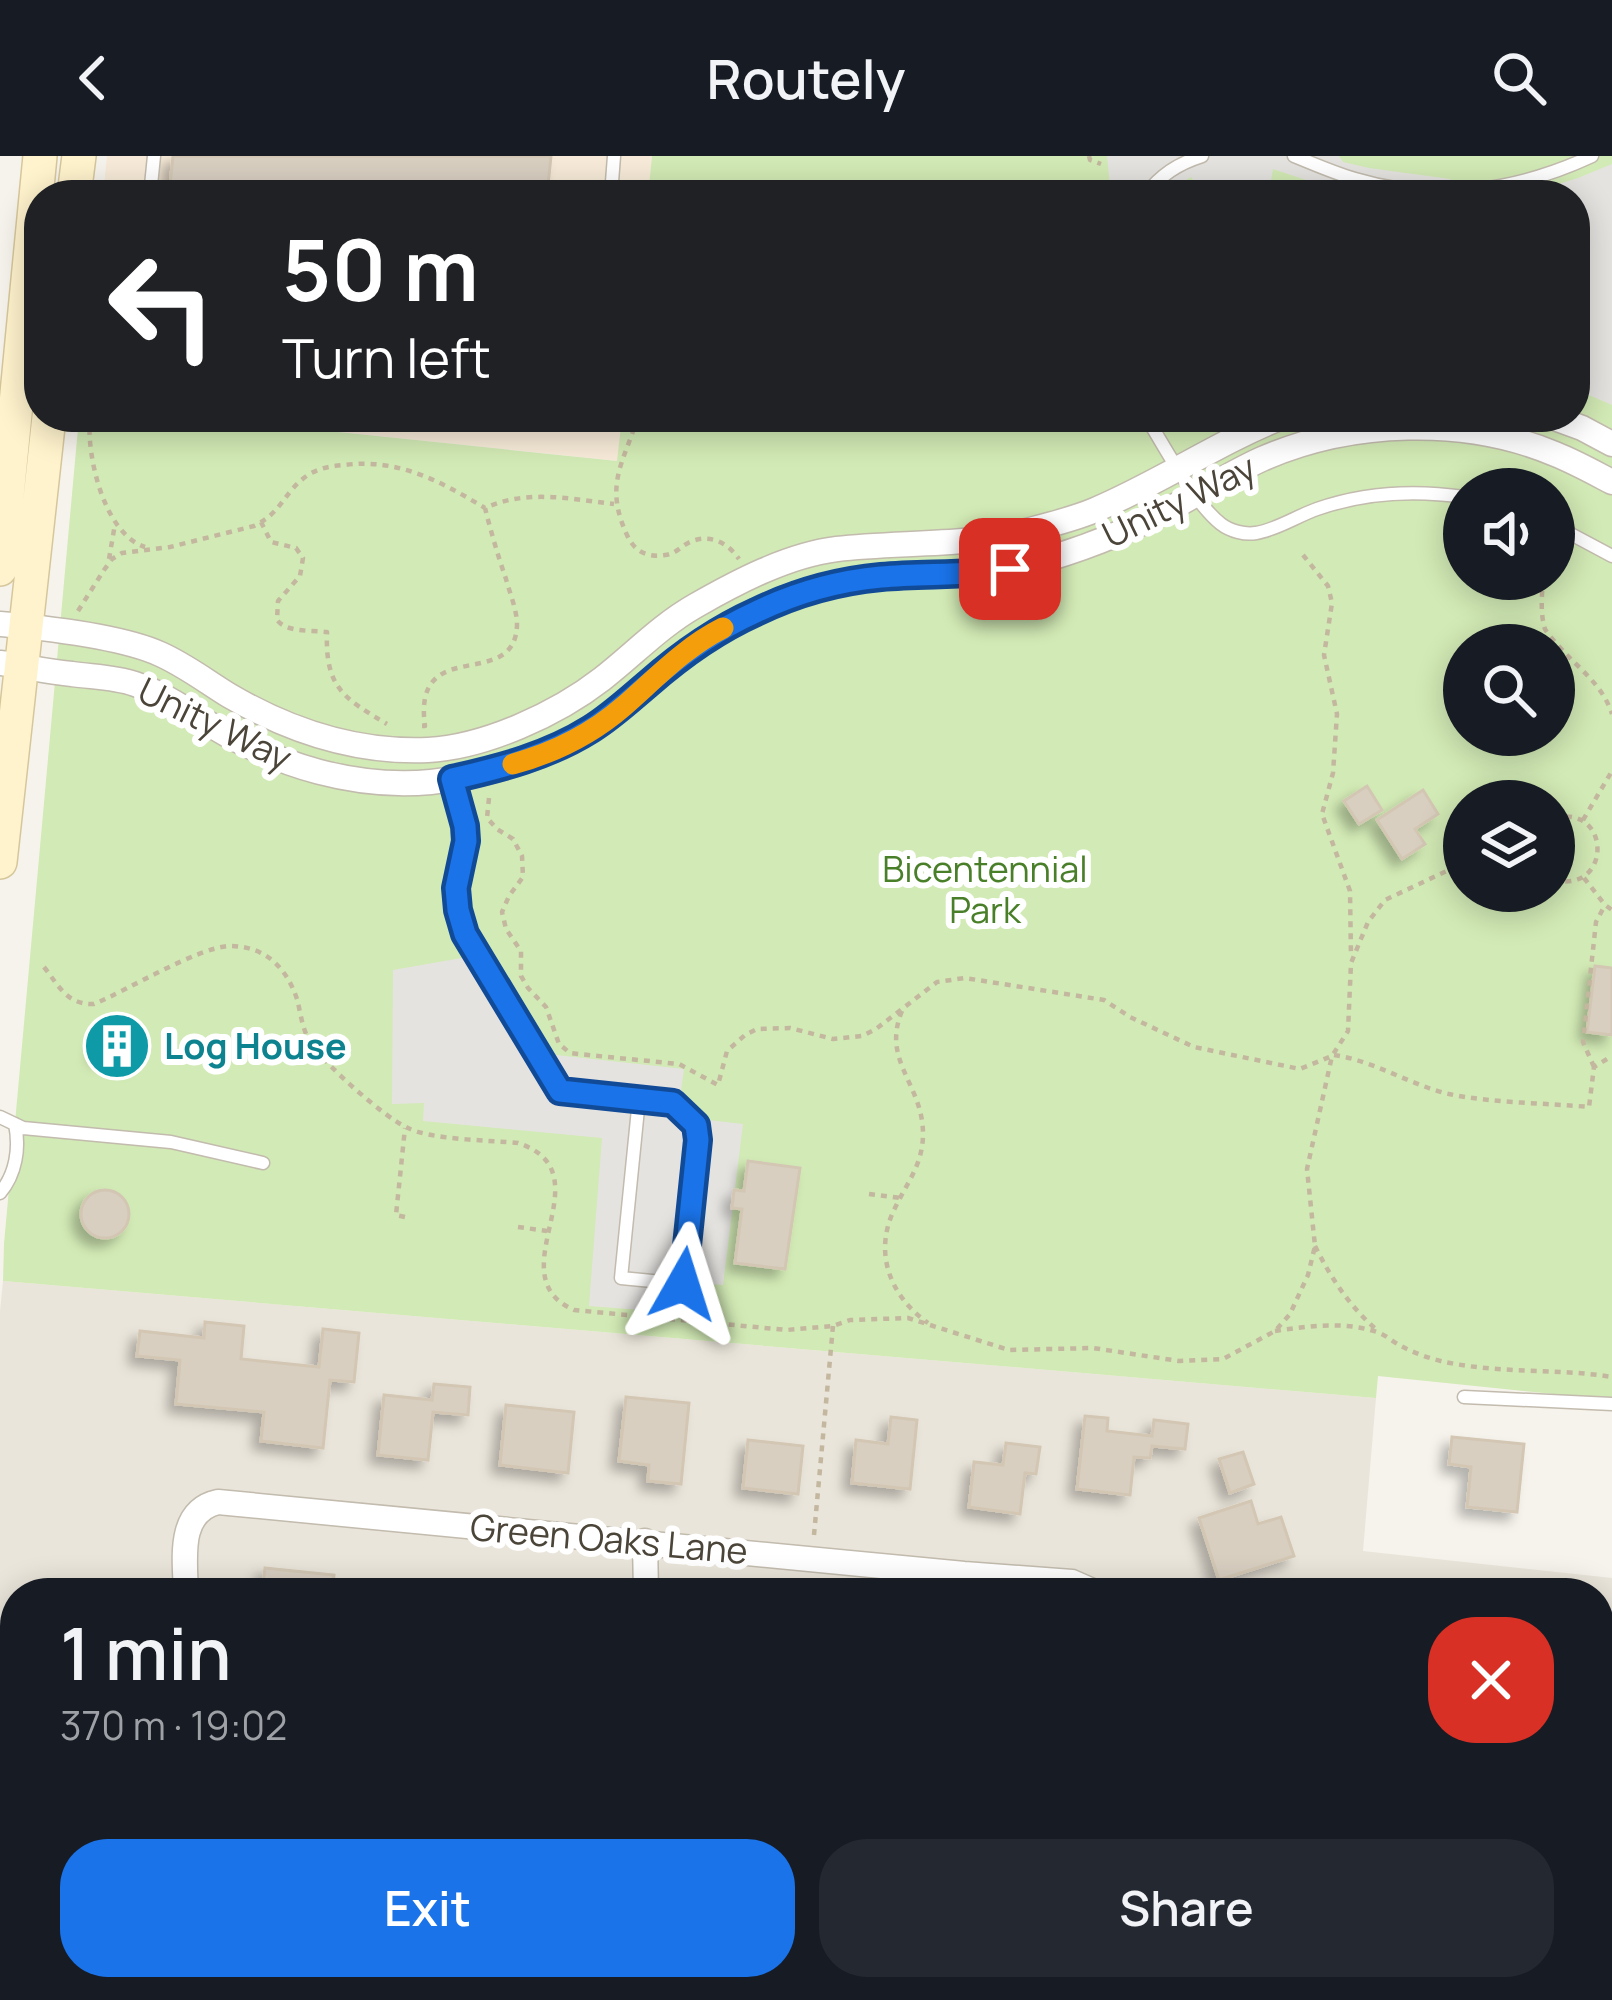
<!DOCTYPE html>
<meta charset="utf-8">
<style>
body{margin:0;font-family:Manrope,sans-serif;background:#242831;color:#f1f3f6;height:100vh;display:flex;flex-direction:column;font-size:45px;white-space:nowrap}
*{box-sizing:border-box;margin:0}
p{font-size:39px;color:#9ea1a6}
.icon{flex:none;width:66px;height:66px;fill:none;stroke:currentColor;stroke-width:2;stroke-linecap:round;stroke-linejoin:round}
.map{position:relative;flex:1;overflow:hidden}
.sheet{position:absolute;left:0px;top:1422px;width:1614px;height:423px;display:flex;flex-direction:column;background:#171b24;border-radius:48px 48px 0 0;box-shadow:0 6px 30px #0003}
.sheet>*{flex:none}
.guide{position:absolute;left:24px;top:24px;width:1566px;height:252px;border-radius:48px;box-shadow:0 6px 30px #0003;background:#202124;color:#fff;overflow:hidden}
.buttons{position:absolute;left:1443px;top:312px;display:grid;gap:24px}
.buttons a{display:grid;place-items:center;width:132px;height:132px;border-radius:50%;background:#171b24;box-shadow:0 6px 30px #0003;font-size:60px}
.pin{position:absolute;display:grid;place-items:center;width:102px;height:102px;color:#fff;margin:-51px;border-radius:24px;box-shadow:0 6px 18px #0006}
.me{position:absolute;width:132px;margin:-66px;rotate:6deg;stroke-linejoin:round;filter:drop-shadow(0 0 9px #0008)}
.turn{display:flex;align-items:center;gap:42px;height:252px;padding:0 60px;font-size:54px}
.turn .icon{width:156px;height:156px;stroke-width:2.5}
.turn b{display:block;font-size:84px;line-height:102px}
.round{display:grid;place-items:center;flex:none;width:126px;height:126px;border-radius:48px;background:#242831}
.summary{display:flex;align-items:center;justify-content:space-between;height:204px;padding:0 60px}
h1{font-size:72px;font-weight:600;line-height:90px}
.action{display:flex;gap:24px;margin-top:auto;padding:24px 60px}
.action a{flex:1;height:138px;border-radius:48px;background:#1a73e8;color:#fff;font-size:48px;font-weight:600;line-height:138px;text-align:center}
.action a+a{background:#242831;color:#f1f3f6}
header{display:flex;justify-content:space-between;align-items:center;height:156px;padding:0 60px;background:#171b24;font-size:54px;font-weight:600}
.map>svg:first-child{display:block}
.residential{fill:#eae5da;fill-rule:evenodd}
.commercial{fill:#f7ead8}
.green{fill:#d2eab5;fill-rule:evenodd}
.parking{fill:#e5e3e0}
.building{fill:#d8cfc1;stroke:#d3c7b4;stroke-width:3;filter:url(#shadow)}
.lines{fill:none;stroke-linecap:round;stroke-linejoin:round}
.service-casing{stroke:#c2bbae;stroke-width:15}
.minor-casing{stroke:#c2bbae;stroke-width:27}
.secondary-casing{stroke:#d6c79b;stroke-width:36}
.path{stroke:#c4b79f;stroke-width:4.5;stroke-dasharray:6 6;stroke-linecap:butt}
.service{stroke:#fff;stroke-width:12}
.minor{stroke:#fff;stroke-width:24}
.secondary{stroke:#fff3cd;stroke-width:33}
.route-casing{stroke:#114b97;stroke-width:30}
.route{stroke:#1a73e8;stroke-width:21}
.slow{stroke:#f59e0b;stroke-width:21}
.labels{text-anchor:middle;stroke-width:12;stroke-linejoin:round;paint-order:stroke}
.street-label{font-size:36px;fill:#4b4439;stroke:#fff}
.park-label{font-size:36px;fill:#4a7f2a;stroke:#fff}
.culture-label{font-size:36px;font-weight:bold;fill:#0d838f;stroke:#fff;text-anchor:start}
</style>
<header><svg class="icon" aria-label="back" viewBox="0 0 24 24"><path d="M15 5l-7 7 7 7"/></svg>Routely<svg class="icon" aria-label="search" viewBox="0 0 24 24"><circle cx="10" cy="10" r="6"/><path d="M15 15l6 6"/></svg></header>
<div class="map">
<svg width="1612" height="1844" viewBox="0 0 1612 1844">
<defs>
<filter id="shadow"><feDropShadow dx="-8" dy="8" stdDeviation="6" flood-color="#0004"/></filter>
</defs>
<rect width="100%" height="100%" fill="#f6f3ec"/>
<path class="residential" d="M 3,1125 L 1376,1242 L 1363,1395 L 1612,1422 L 1612,1844 L 0,1844 L 0,1155 ZM 15,1437 L 1599,1437 L 1599,1830 L 15,1830 Z"/>
<path class="commercial" d="M 107,0 L 652,0 L 648,39 L 103,39 Z
M 221,261 L 622,261 L 618,305 L 223,264 Z"/>
<path class="green" d="M 652,0 L 1612,0 L 1612,1244 L 1378,1220 L 1376,1242 L 3,1125 L 4,1088 L 79,261 L 221,261 L 224,264 L 617,305 L 622,261 L 1575,261 L 1575,39 L 648,39 ZM 1464,333 L 1554,333 L 1554,423 L 1464,423 ZM 1464,489 L 1554,489 L 1554,579 L 1464,579 ZM 1464,645 L 1554,645 L 1554,735 L 1464,735 Z"/>
<path class="parking" d="M 1107,0 L 1339,0 L 1343,6 L 1369,12 L 1450,23 L 1450,39 L 1318,39 L 1321,29 L 1273,13 L 1270,30 L 1233,28 L 1201,36 L 1191,21 L 1161,39 L 1106,39 L 1110,29 Z
M 1612,8 L 1612,249 L 1575,233 L 1575,39 L 1522,39 L 1578,22 Z
M 490,797 L 556,899 L 684,913 L 681,934 L 708,964 L 743,968 L 723,1129 L 701,1127 L 693,1158 L 589,1150 L 602,982 L 423,965 L 424,947 L 392,948 L 393,814 Z"/>
<path class="building" d="M 173,0 L 551,0 L 547,39 L 169,39 Z
M 1367,630 L 1382,654 L 1359,668 L 1344,645 Z
M 1423,634 L 1438,658 L 1415,673 L 1425,688 L 1402,703 L 1377,664 Z
M 1595,810 L 1612,812 L 1612,879 L 1587,876 Z
M 102,875 L 138,883 L 133,906 L 97,898 Z
M 748,1005 L 800,1012 L 785,1113 L 735,1107 L 742,1053 L 732,1052 L 734,1034 L 744,1035 Z
M81 1058a24 24 0 1 1 48 0a24 24 0 1 1-48 0Z
M 205,1166 L 244,1170 L 241,1203 L 319,1211 L 323,1173 L 359,1177 L 354,1226 L 330,1224 L 323,1292 L 261,1285 L 264,1256 L 176,1248 L 180,1204 L 137,1200 L 140,1175 L 204,1182 Z
M 434,1228 L 470,1231 L 468,1259 L 433,1256 L 428,1304 L 378,1299 L 384,1239 L 432,1244 Z
M 626,1241 L 689,1247 L 681,1328 L 648,1325 L 649,1309 L 619,1305 Z
M 506,1249 L 574,1256 L 568,1317 L 500,1309 Z
M 1085,1260 L 1108,1262 L 1107,1275 L 1152,1280 L 1154,1264 L 1188,1268 L 1185,1293 L 1152,1290 L 1150,1302 L 1134,1301 L 1130,1339 L 1077,1333 Z
M 891,1261 L 917,1264 L 910,1333 L 852,1327 L 856,1284 L 888,1288 Z
M 1452,1281 L 1524,1288 L 1517,1356 L 1467,1351 L 1471,1311 L 1449,1308 Z
M 748,1284 L 803,1290 L 798,1338 L 743,1332 Z
M 1006,1287 L 1040,1291 L 1036,1318 L 1025,1317 L 1020,1358 L 969,1351 L 974,1306 L 1003,1309 Z
M 1243,1296 L 1254,1328 L 1230,1337 L 1219,1303 Z
M 1251,1345 L 1258,1368 L 1281,1361 L 1294,1400 L 1219,1424 L 1199,1362 Z
M 265,1412 L 334,1419 L 332,1437 L 262,1437 Z"/>
<g class="lines">
<g class="service-casing">
<path id="service" d="M 1294,0 C 1314,8 1334,17 1355,23 C 1435,47 1517,35 1592,0
M 150,39 L 154,0
M 611,39 L 614,0
M 1145,39 C 1161,19 1177,8 1202,0
M 1146,261 C 1165,291 1194,347 1221,368 C 1230,375 1245,379 1256,377 C 1276,374 1297,360 1317,353 C 1363,337 1415,334 1464,341
M 1554,369 L 1612,400
M 452,625 L 465,670 L 466,685 L 456,732 L 458,754 L 465,778 L 560,935 L 673,947 L 696,969 L 698,984 L 683,1128 L 621,1122 L 639,943
M 0,961 L 23,972 L 171,986 L 263,1007
M 0,1037 C 16,1018 20,992 15,968
M 1464,1241 L 1612,1248"/>
</g>
<g class="minor-casing">
<path id="minor" d="M 1552,261 L 1582,272 L 1612,288
M 0,468 C 45,472 120,480 160,498 C 185,509 207,526 230,540 C 290,575 358,597 428,594 C 485,591 557,558 602,523 C 633,499 660,470 695,450 C 737,426 788,399 837,393 C 897,386 968,390 1026,375 C 1049,369 1074,363 1095,354 C 1159,327 1217,287 1282,261
M 0,507 C 24,510 48,516 72,518 C 93,521 115,521 135,528 C 164,538 188,555 214,571 C 279,610 356,633 431,626 C 486,620 547,602 594,572 C 615,559 632,542 650,526 C 683,497 716,474 756,456 C 802,434 853,422 905,420 C 942,418 977,421 1013,412 C 1060,401 1107,384 1150,363 C 1188,345 1224,320 1262,303 C 1351,264 1465,260 1555,298 C 1575,306 1593,316 1612,326
M 645,1385 L 646,1437
M 186,1437 C 185,1404 177,1355 218,1346 L 964,1418 L 1072,1426 L 1097,1437
M 116,1844 L 119,1830
M 593,1844 L 597,1830
M 1035,1844 L 1038,1830"/>
</g>
<g class="secondary-casing">
<path id="secondary" d="M 74,39 L 79,0
M 0,413 L 40,0
M 0,706 L 49,261"/>
</g>
<path class="path" d="M 1089,0 L 1090,4 L 1101,8
M 90,261 C 86,299 104,378 145,391
M 638,261 C 623,308 604,329 627,379 C 634,395 647,402 665,399 C 676,398 681,390 690,386 C 710,377 728,387 739,403
M 261,366 L 271,386 L 296,392 L 303,402 L 300,420 L 278,445 L 277,464 C 287,477 312,474 327,476 C 325,531 343,542 387,568
M 1303,399 L 1328,430 L 1332,447 L 1324,499 L 1337,558 L 1333,617 L 1322,658 L 1350,735 L 1351,801
M 109,403 L 115,368
M 1543,423 C 1542,438 1540,458 1545,473 C 1547,477 1554,485 1557,488 C 1577,512 1602,527 1612,558
M 78,455 L 104,414 L 112,403 L 122,397 L 170,391 L 254,370 C 283,356 284,335 308,319 C 319,312 331,310 344,309 C 398,302 440,325 485,352
M 422,570 L 425,570 C 412,477 515,537 517,469 C 517,454 510,438 506,423 C 498,400 491,376 485,352 C 526,333 571,343 614,348
M 489,642 L 487,662 L 497,673 L 513,683 L 522,700 L 523,721 L 509,740 L 502,756 L 506,773 L 521,795 L 521,820 L 528,832 L 546,851 L 559,888 L 570,897 L 578,898 L 679,908 L 718,929 L 727,895 L 745,879 L 757,873 L 790,872 L 833,883 L 862,880 L 876,873 L 937,826 L 965,822 L 1104,844 L 1130,861 L 1194,891 L 1300,913 L 1332,900 L 1348,875 L 1351,807 L 1368,766 L 1385,744 L 1453,712 L 1464,711
M 1554,662 C 1612,648 1612,738 1554,724
M 1583,664 L 1612,615
M 1584,722 L 1605,749 L 1612,754
M 44,811 C 59,830 67,849 94,848 C 128,834 198,791 230,790 C 265,790 286,811 297,843 C 301,858 302,874 311,887 C 324,908 385,962 408,972 C 432,984 488,984 518,987 C 609,1017 494,1119 574,1154 L 787,1174 L 833,1170 L 850,1164 L 908,1162 L 1009,1194 L 1093,1192 L 1179,1205 L 1223,1203 L 1275,1175 L 1290,1158 L 1308,1119 L 1315,1090 L 1307,1013 L 1332,900
M 902,855 C 881,905 923,928 923,978 C 923,1009 906,1028 894,1054 C 873,1098 891,1141 928,1167
M 1334,899 C 1375,905 1410,929 1449,938 C 1491,947 1546,947 1589,951 L 1594,911 L 1612,900
M 1594,911 L 1583,886 L 1596,766 L 1605,749
M 869,1038 L 901,1042
M 405,1061 L 396,1059 L 405,972
M 518,1071 L 547,1075
M 1315,1090 C 1332,1124 1350,1151 1379,1176
M 1275,1175 C 1309,1170 1344,1165 1377,1176 C 1386,1179 1393,1186 1401,1190 C 1414,1197 1431,1203 1445,1206 C 1501,1218 1557,1212 1612,1221
M 814,1379 L 833,1170"/>
<use href="#service" class="service"/>
<use href="#minor" class="minor"/>
<use href="#secondary" class="secondary"/>
</g>
<g class="lines">
<g class="route-casing">
<path id="route" d="M 683,1128 L 698,984 L 696,969 L 673,947 L 560,935 L 465,778 L 458,754 L 456,732 L 466,685 L 465,670 L 452,623 C 501,612 548,600 591,573 C 612,560 630,543 649,527 C 682,498 716,474 756,456 C 795,437 838,425 881,421 C 924,417 966,420 1010,413"/>
</g>
<use href="#route" class="route"/>
<path class="slow" d="M 513,608 C 553,597 593,577 624,550 C 655,523 685,491 723,472"/>
</g>
<defs>
<g id="building-disc" transform="scale(3.45)"><circle r="9.5" fill="#0f9aa8" stroke="#fff"/><path d="M-4-6H4V6H1V3H-1V6H-4ZM-2.5-4.3h1.7v1.8h-1.7ZM.8-4.3h1.7v1.8H.8ZM-2.5-1h1.7V.8h-1.7ZM.8-1h1.7V.8H.8Z" fill="#fff"/></g>
</defs>
<g fill-rule="evenodd">
<use href="#building-disc" x="117" y="890"/>
</g>
<g class="labels">
<g class="street-label">
<text transform="translate(1179 345) rotate(-26)" y="13">Unity Way</text>
<text transform="translate(215 568) rotate(26)" y="13">Unity Way</text>
<text transform="translate(609 1383) rotate(5)" y="13">Green Oaks Lane</text>
</g>
<g class="park-label">
<text x="985" y="726">Bicentennial<tspan x="985" dy="41">Park</tspan></text>
</g>
<g class="culture-label">
<text x="164" y="903">Log House</text>
</g>
</g>
</svg>
<div class="buttons">
<a><svg class="icon" aria-label="sound" viewBox="0 0 24 24"><path d="M4 9h4l5-4v14l-5-4H4zM17 9q2 3 0 6"/></svg></a>
<a><svg class="icon" aria-label="search" viewBox="0 0 24 24"><circle cx="10" cy="10" r="6"/><path d="M15 15l6 6"/></svg></a>
<a><svg class="icon" aria-label="layers" viewBox="0 0 24 24"><path d="M12 4l9 5-9 5-9-5zM3 14l9 5 9-5"/></svg></a>
</div>
<div class="pin" style="left:1010px;top:413px;background:#d93025"><svg class="icon" aria-label="arrive" viewBox="0 0 24 24"><path d="M6 21V4h12l-3 4 3 4H6"/></svg></div>
<svg class="me" style="left:683px;top:1128px" viewBox="-20 -20 40 40"><path d="M0-17L14 15 0 8-14 15z" fill="#1a73e8" stroke="#fff" stroke-width="4"/></svg>
<div class="guide">
<div class="turn"><svg class="icon" aria-label="left" viewBox="0 0 24 24"><path d="M17 20v-9H6M10 6l-5 5 5 5"/></svg><div><b>50 m</b>Turn left</div></div>
</div>
<section class="sheet">
<div class="summary"><div><h1>1 min</h1><p>370 m · 19:02</p></div><a class="round" style="background:#d93025;color:#fff"><svg class="icon" aria-label="close" viewBox="0 0 24 24"><path d="M6 6l12 12M18 6L6 18"/></svg></a></div>
<div class="action"><a>Exit</a><a>Share</a></div>
</section>
</div>
